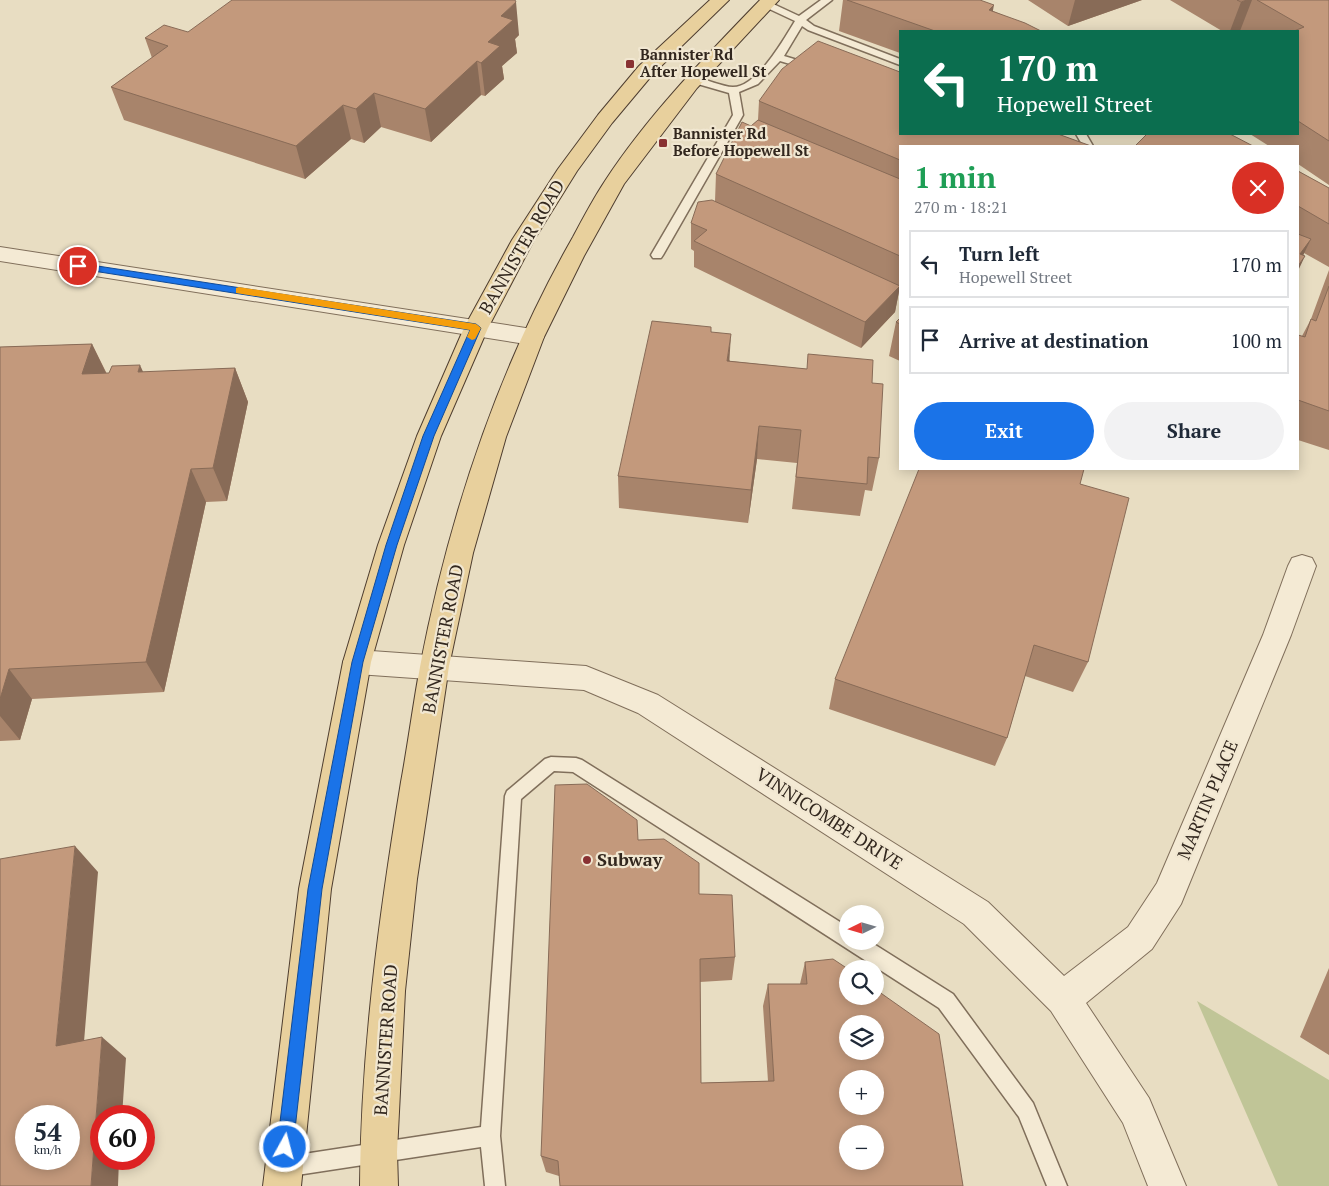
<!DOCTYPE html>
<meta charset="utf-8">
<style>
body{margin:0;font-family:"PT Serif",serif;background:#f2f2f3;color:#1f2937;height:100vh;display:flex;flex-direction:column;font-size:19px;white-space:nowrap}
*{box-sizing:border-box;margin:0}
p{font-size:16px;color:#747a83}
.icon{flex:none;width:28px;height:28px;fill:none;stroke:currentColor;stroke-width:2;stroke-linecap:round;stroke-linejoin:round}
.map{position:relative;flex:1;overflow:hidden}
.side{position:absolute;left:899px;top:145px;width:400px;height:325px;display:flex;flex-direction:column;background:#fff;border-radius:0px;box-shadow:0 2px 12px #0003}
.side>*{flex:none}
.top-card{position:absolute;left:899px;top:30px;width:400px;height:105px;border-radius:0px;box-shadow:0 2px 12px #0003;background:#0b6e4f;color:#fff;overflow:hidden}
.needle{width:32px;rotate:265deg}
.fabs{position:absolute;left:839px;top:905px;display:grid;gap:10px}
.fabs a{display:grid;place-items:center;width:45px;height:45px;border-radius:50%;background:#fff;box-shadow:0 2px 12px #0003;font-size:25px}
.speed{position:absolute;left:15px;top:1105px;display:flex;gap:10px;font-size:25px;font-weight:700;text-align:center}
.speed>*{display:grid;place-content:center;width:65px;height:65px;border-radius:50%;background:#fff;box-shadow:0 2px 12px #0003;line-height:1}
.speed small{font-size:12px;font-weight:400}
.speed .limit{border:8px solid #d22;background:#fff;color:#111}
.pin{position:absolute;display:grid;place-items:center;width:42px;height:42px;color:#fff;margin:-21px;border:2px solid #fff;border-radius:50%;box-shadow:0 1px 5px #0007}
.me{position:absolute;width:55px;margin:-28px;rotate:7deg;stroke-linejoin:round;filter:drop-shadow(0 0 4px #0008)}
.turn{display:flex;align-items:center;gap:18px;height:105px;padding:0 15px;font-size:22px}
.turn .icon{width:65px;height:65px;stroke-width:2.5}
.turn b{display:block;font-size:35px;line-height:42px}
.round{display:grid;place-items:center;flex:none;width:52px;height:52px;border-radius:26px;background:#f2f2f3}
.overview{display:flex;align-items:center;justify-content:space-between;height:85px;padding:0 15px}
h1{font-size:30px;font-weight:700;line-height:38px;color:#1e9e55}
.cta{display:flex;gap:10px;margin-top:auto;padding:10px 15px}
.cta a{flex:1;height:58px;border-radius:30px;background:#1a73e8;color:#fff;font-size:20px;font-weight:700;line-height:58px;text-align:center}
.cta a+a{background:#f2f2f3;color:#1f2937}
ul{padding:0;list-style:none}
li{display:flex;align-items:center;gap:15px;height:68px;margin:0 10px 8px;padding:0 5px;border:2px solid #e0e1e3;border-radius:0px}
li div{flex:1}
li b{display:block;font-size:19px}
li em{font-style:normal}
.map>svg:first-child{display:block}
.green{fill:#c0c597}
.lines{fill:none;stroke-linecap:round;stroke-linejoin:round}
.service-casing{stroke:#806f5b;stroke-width:3}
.minor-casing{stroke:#806f5b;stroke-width:2}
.primary-casing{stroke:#4e3d2f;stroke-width:2}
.service{fill:#f4ead4;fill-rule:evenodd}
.minor{fill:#f4ead4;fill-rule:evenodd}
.primary{fill:#e8d09d;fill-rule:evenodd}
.wall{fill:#a8846b}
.shaded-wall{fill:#886b57}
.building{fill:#c3997c;stroke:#886b57;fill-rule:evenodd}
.route{fill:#1a73e8;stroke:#114b97}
.slow{fill:#f59e0b}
.poi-dot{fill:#893233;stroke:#f1e7d1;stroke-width:2}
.labels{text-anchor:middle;stroke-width:4.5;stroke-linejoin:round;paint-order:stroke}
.far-poi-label{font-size:15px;font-weight:bold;fill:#32271e;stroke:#f1e7d1;text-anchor:start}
.street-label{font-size:18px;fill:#32271e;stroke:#f1e7d1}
.poi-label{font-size:18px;font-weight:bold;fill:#32271e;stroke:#f1e7d1;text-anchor:start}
</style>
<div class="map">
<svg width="1329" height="1186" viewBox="0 0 1329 1186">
<rect width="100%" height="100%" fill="#e8ddc2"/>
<path class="green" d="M 1197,1001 L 1329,1080 L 1329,1186 L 1278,1186 Z"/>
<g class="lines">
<g class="service-casing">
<path id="service" d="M 821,0 L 832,0 L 806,20 L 814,26 L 900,59 L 900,65 L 808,30 L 802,26 L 784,56 L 814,65 L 815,67 L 810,70 L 780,61 L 758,84 L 739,92 L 743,115 L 663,255 L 661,258 L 653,258 L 651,255 L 733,115 L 729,93 L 691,82 L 690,80 L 695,77 C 705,79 723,87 733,87 C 757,87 784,39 795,21 L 763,6 L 763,2 L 769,2 L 799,16 Z
M 1076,134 L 1086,134 L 1093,146 L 1083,146 Z
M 551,757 L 576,758 L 582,760 L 848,927 L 848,941 L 869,941 L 953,994 L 1033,1103 L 1067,1186 L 1047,1186 L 1019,1117 L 939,1008 L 573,772 L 554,771 L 521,799 L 500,1136 L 505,1186 L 485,1186 L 481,1147 L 284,1177 L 277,1174 L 274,1167 L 277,1160 L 284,1157 L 481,1127 L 505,796 L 507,791 L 545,759 Z"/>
</g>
<g class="minor-casing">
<path id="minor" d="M 0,247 L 532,329 L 540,331 L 544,337 L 540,343 L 532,345 L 0,261 Z
M 1302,555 L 1312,558 L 1316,566 L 1291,635 L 1181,904 L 1152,949 L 1086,1003 L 1149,1098 L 1186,1186 L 1148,1186 L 1123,1123 L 1051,1011 L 964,924 L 638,713 L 584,690 L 357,674 L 347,670 L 343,662 L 347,654 L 357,650 L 586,666 L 658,695 L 988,902 L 1064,976 L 1128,927 L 1157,883 L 1263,635 L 1288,566 L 1292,558 Z"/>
</g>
<g class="primary-casing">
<path id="primary" d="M 710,0 L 729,0 L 653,74 L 612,123 L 577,171 L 534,240 L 488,328 L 441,436 L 404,545 L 371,662 L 331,889 L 301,1186 L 263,1186 L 299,889 L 343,662 L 378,545 L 417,436 L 464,328 L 512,240 L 558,169 L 598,115 L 639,66 Z
M 760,0 L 779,0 L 697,88 L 624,184 L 584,256 L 544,337 L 506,437 L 473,553 L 449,666 L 417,879 L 405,991 L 397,1152 L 398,1186 L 360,1186 C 361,1050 379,916 401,782 C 408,744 413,705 420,667 C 449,517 497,370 573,237 C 583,218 593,199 605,181 C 649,114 705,57 760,0 Z"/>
</g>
<use href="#service" class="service"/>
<use href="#minor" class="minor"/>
<use href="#primary" class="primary"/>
</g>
<path class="wall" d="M 843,0 L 980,0 L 993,11 L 1041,31 L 900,31 L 900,53 L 839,31 Z
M 1028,0 L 1142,0 L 1068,26 Z
M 1170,0 L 1329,0 L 1329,185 L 1298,164 L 1298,146 L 1269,146 L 1250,134 L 1298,134 L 1298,31 L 1222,31 Z
M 188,32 L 519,35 L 515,39 L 517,53 L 502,66 L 504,79 L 485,96 L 481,95 L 431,142 L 381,127 L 364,143 L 351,139 L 305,179 L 124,120 L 111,87 L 152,58 L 145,38 Z
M 759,101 L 900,146 L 900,293 L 899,292 L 895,312 L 861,348 L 694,267 L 694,251 L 691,249 L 691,223 L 715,201 L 716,174 L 751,126 L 758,120 Z
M 1298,171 L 1329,188 L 1329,267 L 1304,253 L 1298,266 Z
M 1329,270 L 1329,450 L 1298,440 L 1298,336 L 1302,336 L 1311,319 Z
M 900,318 L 900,361 L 889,356 L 896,322 Z
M 711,332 L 730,361 L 806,369 L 872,383 L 879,458 L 872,491 L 865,490 L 860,516 L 792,509 L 797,463 L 757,459 L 748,523 L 619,508 L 618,476 Z
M 92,344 L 107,374 L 235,368 L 248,402 L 227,501 L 206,502 L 164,692 L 32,699 L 20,740 L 0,741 L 0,347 Z
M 1080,484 L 1088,662 L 1073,692 L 1025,676 L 1007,738 L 995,766 L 829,709 L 835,679 Z
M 638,840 L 699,894 L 735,957 L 732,980 L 700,982 L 701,1083 L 768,1081 L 763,1006 L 768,984 L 800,984 L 805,962 L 939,1034 L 559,1176 L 546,1172 L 541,1156 Z
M 1329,968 L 1329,1055 L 1300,1037 Z"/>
<path class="shaded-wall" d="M 1075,0 L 1142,0 L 1068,26 Z
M 1247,0 L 1252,0 L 1240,31 L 1230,31 L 1241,2 Z
M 516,2 L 519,35 L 515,39 L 517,53 L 502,66 L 504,79 L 485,96 L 481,63 L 488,42 L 501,16 Z
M 994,5 L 989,31 L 989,10 Z
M 477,61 L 481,95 L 431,142 L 425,109 Z
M 374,93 L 381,127 L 364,143 L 356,109 Z
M 343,105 L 351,139 L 305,179 L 296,146 Z
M 1311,239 L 1298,266 L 1300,254 Z
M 1305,256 L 1298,271 L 1298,266 Z
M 900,286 L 895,312 L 861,348 L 865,322 Z
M 731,334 L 729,367 L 727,361 Z
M 92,344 L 108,377 L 82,374 Z
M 140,365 L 155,398 L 138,372 Z
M 235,368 L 248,402 L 227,501 L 213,468 Z
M 759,426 L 757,459 L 748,523 L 751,490 Z
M 191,469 L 206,502 L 164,692 L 146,662 Z
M 9,669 L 32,699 L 20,740 L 0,716 L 0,699 Z
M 75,846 L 98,872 L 82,1066 L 56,1046 Z
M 102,1037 L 126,1058 L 122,1116 L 101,1116 L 101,1159 L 119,1159 L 118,1186 L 91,1186 Z"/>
<path class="building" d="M 232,0 L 515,0 L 516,2 L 501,16 L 513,20 L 488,42 L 500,46 L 481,63 L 477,61 L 425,109 L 374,93 L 356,109 L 343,105 L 296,146 L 111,87 L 168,46 L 145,38 L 164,25 L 188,32 Z
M 847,0 L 980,0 L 994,5 L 989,10 L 1025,23 L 1041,31 L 935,31 Z
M 1237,0 L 1247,0 L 1241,2 Z
M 1257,0 L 1329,0 L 1329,141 L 1298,121 L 1298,31 L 1294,31 L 1304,27 Z
M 818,41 L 900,72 L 900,134 L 1058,134 L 1091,146 L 900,146 L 900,160 L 759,101 L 782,69 Z
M 758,120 L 900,179 L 900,256 L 716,174 L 742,122 L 751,126 Z
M 1147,134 L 1230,134 L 1253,146 L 1135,146 Z
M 1298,171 L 1329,188 L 1329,224 L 1298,206 Z
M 712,200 L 900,286 L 865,322 L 694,241 L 707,230 L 691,223 L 698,202 Z
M 1298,234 L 1311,239 L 1300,254 L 1305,256 L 1298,266 Z
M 1329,286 L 1329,411 L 1298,400 L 1298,335 L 1305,337 L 1311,319 L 1316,321 Z
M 900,318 L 900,324 L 896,322 Z
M 652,321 L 711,327 L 711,332 L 731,334 L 727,361 L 807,369 L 808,354 L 873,360 L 872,383 L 883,384 L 879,458 L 868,457 L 867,484 L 796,477 L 801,430 L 759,426 L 751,490 L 618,476 Z
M 92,344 L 82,374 L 109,373 L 112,366 L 140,365 L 138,372 L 235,368 L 213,468 L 191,469 L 146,662 L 9,669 L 0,699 L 0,347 Z
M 919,469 L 1084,469 L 1080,484 L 1129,498 L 1088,662 L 1034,645 L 1007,738 L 835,679 Z
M 587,784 L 637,820 L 638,840 L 664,839 L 699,863 L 699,894 L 732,895 L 735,957 L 700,959 L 701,1083 L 774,1081 L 768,984 L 807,984 L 805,962 L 833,959 L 848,969 L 848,996 L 875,996 L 875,989 L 939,1034 L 963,1186 L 560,1186 L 558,1161 L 541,1156 L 555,785 ZM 848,1024 L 875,1024 L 875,1051 L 848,1051 ZM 848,1079 L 875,1079 L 875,1106 L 848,1106 ZM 848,1134 L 875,1134 L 875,1161 L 848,1161 Z
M 75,846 L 56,1046 L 102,1037 L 91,1186 L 0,1186 L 0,859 ZM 26,1116 L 69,1116 L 69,1159 L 26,1159 Z"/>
<path class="route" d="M 78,263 L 476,324 L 481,328 L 434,436 L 397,545 L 363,662 L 322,889 L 293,1147 L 290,1152 L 285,1155 L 280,1152 L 277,1147 L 308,889 L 352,662 L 386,545 L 423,436 L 470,330 L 74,268 L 73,266 Z"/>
<path class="slow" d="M 239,287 L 476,324 L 481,328 L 475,339 L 472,340 L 467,337 L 470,330 L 236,293 L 236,288 Z"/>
<g class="poi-dot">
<rect x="625" y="59" width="10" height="10" rx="2.5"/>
<rect x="658" y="138" width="10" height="10" rx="2.5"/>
<circle cx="587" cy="860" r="5"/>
</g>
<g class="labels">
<g class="far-poi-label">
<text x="640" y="60">Bannister Rd<tspan x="640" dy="17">After Hopewell St</tspan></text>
<text x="673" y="139">Bannister Rd<tspan x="673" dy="17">Before Hopewell St</tspan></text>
</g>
<g class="street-label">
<text transform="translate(522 247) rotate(-60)" y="6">BANNISTER ROAD</text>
<text transform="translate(443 639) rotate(-79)" y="6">BANNISTER ROAD</text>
<text transform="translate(1208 800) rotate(-67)" y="6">MARTIN PLACE</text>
<text transform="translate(829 819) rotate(33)" y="6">VINNICOMBE DRIVE</text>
<text transform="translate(386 1040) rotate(-86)" y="6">BANNISTER ROAD</text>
</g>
<g class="poi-label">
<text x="597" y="866">Subway</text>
</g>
</g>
</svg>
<div class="fabs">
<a><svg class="needle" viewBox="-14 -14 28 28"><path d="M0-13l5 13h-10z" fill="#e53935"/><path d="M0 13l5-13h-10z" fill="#747a83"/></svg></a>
<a><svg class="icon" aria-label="search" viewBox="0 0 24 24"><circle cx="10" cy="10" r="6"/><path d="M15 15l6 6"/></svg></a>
<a><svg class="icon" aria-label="layers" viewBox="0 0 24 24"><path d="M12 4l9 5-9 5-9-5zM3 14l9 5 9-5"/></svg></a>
<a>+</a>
<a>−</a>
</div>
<div class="speed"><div>54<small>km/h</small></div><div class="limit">60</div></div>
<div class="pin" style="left:78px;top:266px;background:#d93025"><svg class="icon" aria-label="arrive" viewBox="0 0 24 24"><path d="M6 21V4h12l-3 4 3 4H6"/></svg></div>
<svg class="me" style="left:285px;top:1147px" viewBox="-20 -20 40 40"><circle r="17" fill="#1a73e8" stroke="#fff" stroke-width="3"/><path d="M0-11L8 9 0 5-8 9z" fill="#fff"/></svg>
<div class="top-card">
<div class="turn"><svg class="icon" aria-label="left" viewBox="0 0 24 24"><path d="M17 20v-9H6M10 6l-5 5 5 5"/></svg><div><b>170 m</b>Hopewell Street</div></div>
</div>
<section class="side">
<div class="overview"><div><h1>1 min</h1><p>270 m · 18:21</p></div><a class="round" style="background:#d93025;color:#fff"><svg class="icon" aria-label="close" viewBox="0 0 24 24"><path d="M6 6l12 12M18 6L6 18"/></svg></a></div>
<ul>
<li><svg class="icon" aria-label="left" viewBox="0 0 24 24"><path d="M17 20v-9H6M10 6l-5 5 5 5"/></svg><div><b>Turn left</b><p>Hopewell Street</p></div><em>170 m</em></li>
<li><svg class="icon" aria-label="arrive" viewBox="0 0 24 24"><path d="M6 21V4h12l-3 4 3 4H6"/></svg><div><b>Arrive at destination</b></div><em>100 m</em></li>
</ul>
<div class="cta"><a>Exit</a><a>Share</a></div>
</section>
</div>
